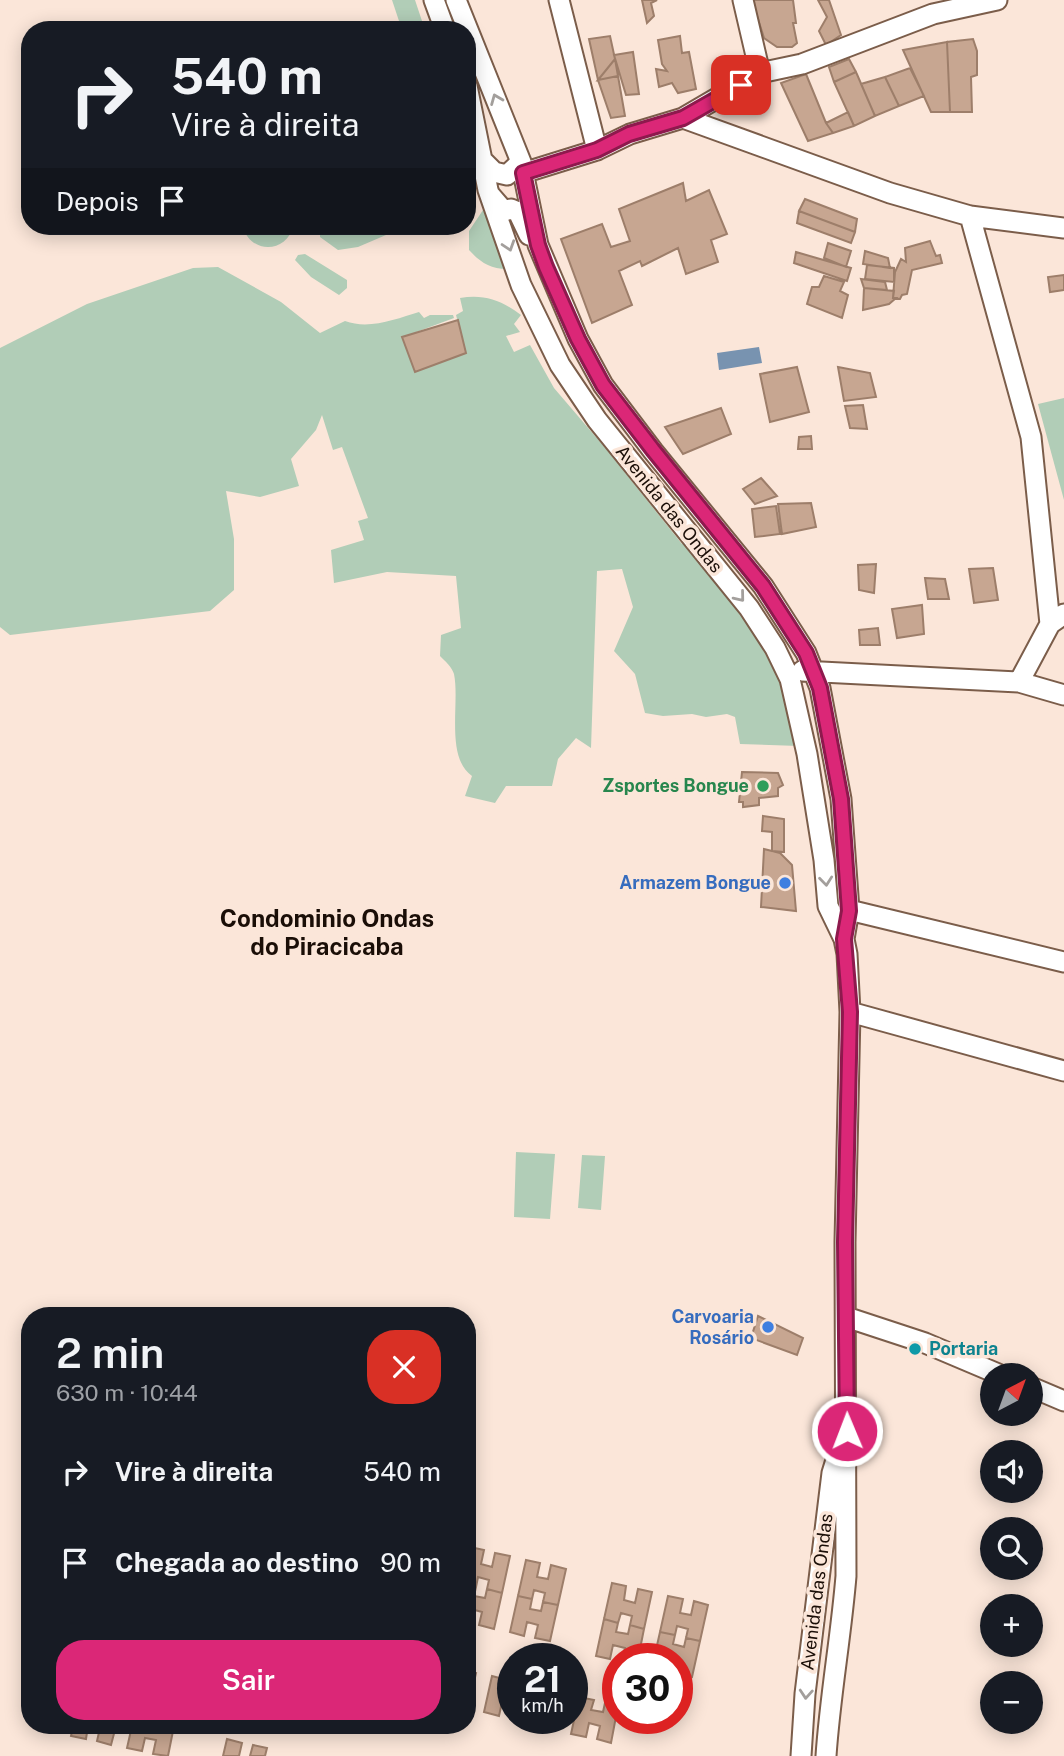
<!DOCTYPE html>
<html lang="pt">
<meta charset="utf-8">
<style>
body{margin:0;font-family:"Public Sans",sans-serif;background:#20242c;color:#f1f3f6;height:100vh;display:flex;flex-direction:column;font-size:26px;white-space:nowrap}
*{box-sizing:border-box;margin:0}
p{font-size:23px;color:#9ea1a6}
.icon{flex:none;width:38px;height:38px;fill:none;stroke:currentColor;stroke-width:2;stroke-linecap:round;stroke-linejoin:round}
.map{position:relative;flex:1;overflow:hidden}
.drawer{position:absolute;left:21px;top:1307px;width:455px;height:427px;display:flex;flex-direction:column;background:#171b24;border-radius:28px;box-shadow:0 4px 18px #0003}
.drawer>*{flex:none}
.guide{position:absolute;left:21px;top:21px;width:455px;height:214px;border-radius:28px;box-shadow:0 4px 18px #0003;background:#171b24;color:#f1f3f6;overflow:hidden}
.needle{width:46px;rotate:41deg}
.controls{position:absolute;left:980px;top:1363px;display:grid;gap:14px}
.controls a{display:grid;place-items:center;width:63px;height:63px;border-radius:50%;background:#171b24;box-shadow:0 4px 18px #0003;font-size:35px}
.speed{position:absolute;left:497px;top:1643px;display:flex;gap:14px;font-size:35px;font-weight:700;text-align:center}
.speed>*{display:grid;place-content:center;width:91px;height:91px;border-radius:50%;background:#171b24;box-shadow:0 4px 18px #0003;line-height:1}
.speed small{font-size:18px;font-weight:400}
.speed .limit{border:10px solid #d22;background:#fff;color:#111}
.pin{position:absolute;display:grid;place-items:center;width:60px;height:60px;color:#fff;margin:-30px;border-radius:14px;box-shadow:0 4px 10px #0006}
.me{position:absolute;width:77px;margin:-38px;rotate:359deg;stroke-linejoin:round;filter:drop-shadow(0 0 5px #0008)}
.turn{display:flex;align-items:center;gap:24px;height:147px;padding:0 35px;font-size:32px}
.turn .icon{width:91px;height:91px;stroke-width:2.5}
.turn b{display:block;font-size:49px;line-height:60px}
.then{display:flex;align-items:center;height:66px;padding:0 35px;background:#0003;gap:14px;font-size:26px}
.round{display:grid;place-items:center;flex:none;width:74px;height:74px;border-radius:28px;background:#20242c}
.overview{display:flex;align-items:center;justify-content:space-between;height:119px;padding:0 35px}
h1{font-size:42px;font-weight:600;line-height:52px}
.primary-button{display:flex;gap:14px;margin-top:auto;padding:14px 35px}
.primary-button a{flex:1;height:80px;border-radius:28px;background:#db2777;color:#fff;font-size:28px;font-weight:600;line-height:80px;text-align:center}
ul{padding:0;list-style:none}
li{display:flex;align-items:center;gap:21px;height:91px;padding:0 35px}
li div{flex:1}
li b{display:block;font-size:26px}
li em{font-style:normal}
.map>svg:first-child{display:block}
.green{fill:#b1cdb7}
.water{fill:#7893b0}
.building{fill:#c7a691;stroke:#9d7e6a;stroke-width:2}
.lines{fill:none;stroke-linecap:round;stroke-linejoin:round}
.minor-casing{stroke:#7b5d4a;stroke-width:23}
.minor{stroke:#fff;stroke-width:19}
.oneway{stroke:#a39f9c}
.route-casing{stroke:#8e194d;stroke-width:18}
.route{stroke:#db2777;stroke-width:12}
.leisure-dot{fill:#2e9e5b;stroke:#fbe6d9;stroke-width:2.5}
.shop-dot{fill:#3f7fe0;stroke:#fbe6d9;stroke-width:2.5}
.culture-dot{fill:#0f9aa8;stroke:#fbe6d9;stroke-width:2.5}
.labels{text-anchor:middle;stroke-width:7;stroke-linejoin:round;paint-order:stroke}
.street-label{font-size:18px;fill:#1a0e07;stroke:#fbe6d9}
.leisure-label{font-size:18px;font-weight:bold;fill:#27864d;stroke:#fbe6d9;text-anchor:end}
.shop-label{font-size:18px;font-weight:bold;fill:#366cbe;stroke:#fbe6d9;text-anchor:end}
.culture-label{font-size:18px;font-weight:bold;fill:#0d838f;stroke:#fbe6d9;text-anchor:start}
.district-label{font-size:24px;font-weight:bold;fill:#1a0e07;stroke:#fbe6d9}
</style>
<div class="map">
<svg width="1064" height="1756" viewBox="0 0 1064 1756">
<rect width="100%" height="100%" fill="#fbe6d9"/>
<path class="green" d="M 392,0 L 415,0 L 425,30 L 402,30 Z
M 483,210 L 507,269 C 490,269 480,262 469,250 L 469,231 Z
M 243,226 L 293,226 C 287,254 249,254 243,226 Z
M 320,226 L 407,226 L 358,247 L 338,250 L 320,237 Z
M 305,254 L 347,280 L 347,288 L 339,295 L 311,277 L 295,260 L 298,255 Z
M 218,267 L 281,302 L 320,333 L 345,321 C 369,330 396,319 419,312 L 424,318 L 430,315 L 453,315 L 454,318 L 403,337 L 415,372 L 466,353 L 456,315 L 463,311 L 460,298 C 484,294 501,300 521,315 L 514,324 L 520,332 L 506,336 L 514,352 L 530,345 L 554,388 L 607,450 L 682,544 L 691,543 L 764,644 L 783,680 L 799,746 L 740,744 L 735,717 L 727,714 L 706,717 L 692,714 L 663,716 L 645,713 L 635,674 L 614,651 L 633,607 L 622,569 L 597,571 L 591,748 L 576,738 L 558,759 L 552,786 L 506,786 L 495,803 L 465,796 L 472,776 C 445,757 460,703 454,674 C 452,667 445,661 440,656 L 441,635 L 461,628 L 456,576 L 387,572 L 334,583 L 331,550 L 364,540 L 358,521 L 368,518 L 342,447 L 333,450 L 322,415 L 316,430 L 291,459 L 299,486 L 260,497 L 226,491 L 234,539 L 234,590 L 210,611 L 10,635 L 0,627 L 0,348 L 87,304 L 193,268 Z
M 1064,398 L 1064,500 L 1038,404 Z
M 516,1152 L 555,1154 L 550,1219 L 514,1217 Z
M 582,1155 L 605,1156 L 601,1210 L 578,1208 Z"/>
<path class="water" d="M 759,347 L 762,363 L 719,370 L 717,353 Z"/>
<path class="building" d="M 642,0 L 657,0 L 651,3 L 654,16 L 647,23 Z
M 752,0 L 793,0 L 796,23 L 793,23 L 797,43 L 792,47 L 777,47 L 764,38 Z
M 818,0 L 829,0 L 841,35 L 826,45 L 819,31 L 827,17 Z
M 610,36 L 615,59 L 598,80 L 589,39 Z
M 680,36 L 682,53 L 689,52 L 696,89 L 678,93 L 672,83 L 659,87 L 656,69 L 667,71 L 662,64 L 658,40 Z
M 973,39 L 977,51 L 977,75 L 971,77 L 972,112 L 950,112 L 947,42 Z
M 947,42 L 950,112 L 931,112 L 903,50 Z
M 633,52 L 639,94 L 626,95 L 614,55 Z
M 615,59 L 618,76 L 598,80 Z
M 849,59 L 856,72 L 834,82 L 829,67 Z
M 910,68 L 924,96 L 899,106 L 885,77 Z
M 856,72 L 875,116 L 854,126 L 834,82 Z
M 806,74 L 826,123 L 833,133 L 808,141 L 781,83 Z
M 618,76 L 625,116 L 611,118 L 598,80 Z
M 885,77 L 899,106 L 875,116 L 861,84 Z
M 848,112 L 854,126 L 833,133 L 826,123 Z
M 683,183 L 686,201 L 709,190 L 727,234 L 711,240 L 718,262 L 686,274 L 678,248 L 642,266 L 640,261 L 619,271 L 632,305 L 592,323 L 561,239 L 602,224 L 611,247 L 630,241 L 619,209 Z
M 805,199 L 857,219 L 855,232 L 799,211 Z
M 799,211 L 855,232 L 851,243 L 797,223 Z
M 930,241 L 936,256 L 940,255 L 942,263 L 912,270 L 907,294 L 902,295 L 900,299 L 893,298 L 895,272 L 901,259 L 906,262 L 905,248 Z
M 828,243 L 851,251 L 846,267 L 824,258 Z
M 865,251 L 888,258 L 890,268 L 863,264 Z
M 796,252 L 851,268 L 847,281 L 794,263 Z
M 867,265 L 894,268 L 894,282 L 865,279 Z
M 1064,275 L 1064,290 L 1050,292 L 1048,277 Z
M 824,276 L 844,282 L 840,291 L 848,295 L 842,318 L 807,304 L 812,287 L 819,287 Z
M 861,279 L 885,282 L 887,290 L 864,288 Z
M 864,288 L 894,291 L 893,298 L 896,298 L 889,304 L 863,310 Z
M 458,320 L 466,353 L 415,372 L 402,337 Z
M 797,367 L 809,412 L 770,422 L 760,374 Z
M 838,367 L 870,373 L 876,397 L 844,401 Z
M 863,405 L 867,429 L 850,428 L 845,406 Z
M 721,408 L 731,434 L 683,454 L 665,427 Z
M 811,436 L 812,449 L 798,449 L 799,437 Z
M 761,478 L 777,496 L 755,504 L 743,489 Z
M 811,503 L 816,527 L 782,534 L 778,504 Z
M 776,506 L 780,534 L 755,537 L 752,509 Z
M 876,564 L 874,593 L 859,590 L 858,565 Z
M 993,568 L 998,600 L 974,603 L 969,569 Z
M 925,578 L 945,579 L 949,599 L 928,599 Z
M 922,605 L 924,634 L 897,638 L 892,609 Z
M 878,628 L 880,645 L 860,645 L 859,630 Z
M 742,772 L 778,773 L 783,785 L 778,788 L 778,796 L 759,798 L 759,805 L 743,807 L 743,802 L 739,802 Z
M 763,816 L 784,819 L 784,852 L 772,851 L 772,832 L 762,831 Z
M 764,849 L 780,853 L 792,865 L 796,911 L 761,907 Z
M 758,1316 L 803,1338 L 797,1355 L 751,1338 Z
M 470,1547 L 484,1550 L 481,1564 L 492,1567 L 495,1553 L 510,1556 L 502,1593 L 487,1589 L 489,1580 L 478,1577 L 476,1587 L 467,1585 Z
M 526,1560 L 540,1563 L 537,1577 L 548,1579 L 551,1565 L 566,1569 L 558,1605 L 543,1602 L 545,1593 L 534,1590 L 532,1599 L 518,1596 Z
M 612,1583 L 626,1586 L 624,1600 L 635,1603 L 638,1589 L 652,1592 L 644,1629 L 630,1625 L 632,1616 L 621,1613 L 618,1623 L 604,1619 Z
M 467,1585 L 476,1587 L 474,1596 L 485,1598 L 487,1589 L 502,1593 L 494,1629 L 479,1625 L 482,1612 L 471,1609 L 467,1623 Z
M 518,1596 L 532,1599 L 530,1609 L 541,1611 L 543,1602 L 558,1605 L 550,1641 L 535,1638 L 538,1625 L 527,1622 L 524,1636 L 510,1632 Z
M 668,1596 L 683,1599 L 680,1613 L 691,1615 L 694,1601 L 708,1605 L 700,1641 L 686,1638 L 688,1629 L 677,1626 L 675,1635 L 660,1632 Z
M 604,1619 L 618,1623 L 616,1632 L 628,1634 L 630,1625 L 644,1629 L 638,1659 L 622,1659 L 625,1648 L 613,1645 L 610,1659 L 596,1656 Z
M 660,1632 L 675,1635 L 673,1644 L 684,1647 L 686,1638 L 700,1641 L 692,1677 L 678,1674 L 681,1660 L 669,1658 L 654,1659 Z
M 467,1671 L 476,1673 L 468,1709 L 467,1709 Z
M 492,1676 L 507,1680 L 505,1689 L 513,1691 L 513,1705 L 502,1702 L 499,1716 L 484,1712 Z
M 579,1697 L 594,1700 L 591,1710 L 603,1712 L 605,1703 L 618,1706 L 611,1743 L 597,1739 L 600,1726 L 589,1723 L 586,1737 L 571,1734 Z
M 73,1726 L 88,1726 L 86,1739 L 71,1736 Z
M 90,1726 L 116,1726 L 111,1745 L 97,1741 L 100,1728 Z
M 132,1726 L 174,1726 L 168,1756 L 153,1754 L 156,1740 L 145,1738 L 142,1751 L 127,1748 Z
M 227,1739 L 242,1743 L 239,1756 L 223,1756 Z
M 253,1745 L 267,1748 L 265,1756 L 250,1756 Z"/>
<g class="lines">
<g class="minor-casing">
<path id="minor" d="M 434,0 L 445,30
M 456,0 L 521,162 L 538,245 L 578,339 L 603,385 L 653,451 L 763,586 L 806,653 L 820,688 L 841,799 L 849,910 L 844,939
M 559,0 L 597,150
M 743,0 L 760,73
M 467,86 L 488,190 L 521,285 L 560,365 L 597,420 L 749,608 L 775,648 L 790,679 L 807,754 L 824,860 L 828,906 L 844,939 L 847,954 L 850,1012 L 845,1242 L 846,1576 C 841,1637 830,1696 826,1756
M 683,118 L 890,193 L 970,216 L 1064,228
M 480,158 L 494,172 L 507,175 L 521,162
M 523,173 L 597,150 L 630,134 L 683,118 L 760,73 L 802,64 L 933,14 L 997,0
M 491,196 L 504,211 L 511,209 L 518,212 L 529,235
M 970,216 L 1031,437 L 1050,624
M 802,671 L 1019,682 L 1064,695
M 1019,682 L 1050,624 L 1064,614
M 849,910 L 1064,962
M 850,1012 L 1064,1071
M 846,1317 L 925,1343 L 1003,1376
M 1031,1387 L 1064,1401
M 801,1756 L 805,1694 L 832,1473 L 841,1444"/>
</g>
<use href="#minor" class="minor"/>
</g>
<defs><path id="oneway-chevron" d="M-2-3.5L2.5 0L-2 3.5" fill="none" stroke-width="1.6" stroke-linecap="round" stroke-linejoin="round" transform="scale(1.75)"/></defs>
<g class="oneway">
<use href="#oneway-chevron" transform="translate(496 99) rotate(-112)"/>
<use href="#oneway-chevron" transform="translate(509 246) rotate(72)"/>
<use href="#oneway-chevron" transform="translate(740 597) rotate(51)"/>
<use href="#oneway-chevron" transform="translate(826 881) rotate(84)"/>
<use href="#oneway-chevron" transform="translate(806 1694) rotate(94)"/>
</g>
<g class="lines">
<g class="route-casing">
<path id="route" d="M 741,85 L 683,118 L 629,134 L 597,150 L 523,173 L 538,245 L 546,267 L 578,339 L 603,385 L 653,450 L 763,586 L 806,653 L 820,688 L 841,799 L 849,911 L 844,939 L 850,1012 L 845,1242 L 847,1431"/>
</g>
<use href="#route" class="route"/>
</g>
<circle class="leisure-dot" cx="763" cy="786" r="7"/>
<g class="shop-dot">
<circle cx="785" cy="883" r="7"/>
<circle cx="768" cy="1327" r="7"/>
</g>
<circle class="culture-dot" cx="915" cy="1349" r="7"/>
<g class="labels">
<g class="street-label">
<text transform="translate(669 509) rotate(51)" y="6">Avenida das Ondas</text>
<text transform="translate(817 1592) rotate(-83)" y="6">Avenida das Ondas</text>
</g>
<g class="leisure-label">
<text x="749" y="792">Zsportes Bongue</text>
</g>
<g class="shop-label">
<text x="771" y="889">Armazem Bongue</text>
<text x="754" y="1323">Carvoaria<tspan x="754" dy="21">Rosário</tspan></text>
</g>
<g class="culture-label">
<text x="929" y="1355">Portaria</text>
</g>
<g class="district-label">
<text x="327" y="927">Condominio Ondas<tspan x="327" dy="28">do Piracicaba</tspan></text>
</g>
</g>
</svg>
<div class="controls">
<a><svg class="needle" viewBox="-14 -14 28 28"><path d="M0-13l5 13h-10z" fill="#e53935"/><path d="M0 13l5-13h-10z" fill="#9ea1a6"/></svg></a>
<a><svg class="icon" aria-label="sound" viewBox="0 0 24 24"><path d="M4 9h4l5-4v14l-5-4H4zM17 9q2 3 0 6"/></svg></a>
<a><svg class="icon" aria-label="search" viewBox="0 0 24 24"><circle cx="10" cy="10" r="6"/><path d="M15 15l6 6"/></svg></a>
<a>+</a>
<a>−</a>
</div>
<div class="speed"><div>21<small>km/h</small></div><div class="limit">30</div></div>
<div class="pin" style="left:741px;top:85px;background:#d93025"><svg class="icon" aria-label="arrive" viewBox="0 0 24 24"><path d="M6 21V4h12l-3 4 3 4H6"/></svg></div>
<svg class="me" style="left:847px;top:1431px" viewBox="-20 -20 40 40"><circle r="17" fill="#db2777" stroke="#fff" stroke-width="3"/><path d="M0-11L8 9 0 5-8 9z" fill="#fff"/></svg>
<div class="guide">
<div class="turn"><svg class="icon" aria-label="right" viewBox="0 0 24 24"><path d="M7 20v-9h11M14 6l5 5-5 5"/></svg><div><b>540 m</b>Vire à direita</div></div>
<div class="then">Depois<svg class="icon" aria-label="arrive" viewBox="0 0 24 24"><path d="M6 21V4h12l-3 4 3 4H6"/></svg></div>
</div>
<section class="drawer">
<div class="overview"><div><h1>2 min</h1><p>630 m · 10:44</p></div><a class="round" style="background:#d93025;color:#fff"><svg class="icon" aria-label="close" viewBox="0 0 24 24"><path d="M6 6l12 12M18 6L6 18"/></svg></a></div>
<ul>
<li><svg class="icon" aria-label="right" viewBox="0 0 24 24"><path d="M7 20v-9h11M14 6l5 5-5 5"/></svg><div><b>Vire à direita</b></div><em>540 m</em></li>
<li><svg class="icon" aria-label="arrive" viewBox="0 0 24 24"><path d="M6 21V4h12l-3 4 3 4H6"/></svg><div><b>Chegada ao destino</b></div><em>90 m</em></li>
</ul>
<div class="primary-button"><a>Sair</a></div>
</section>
</div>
